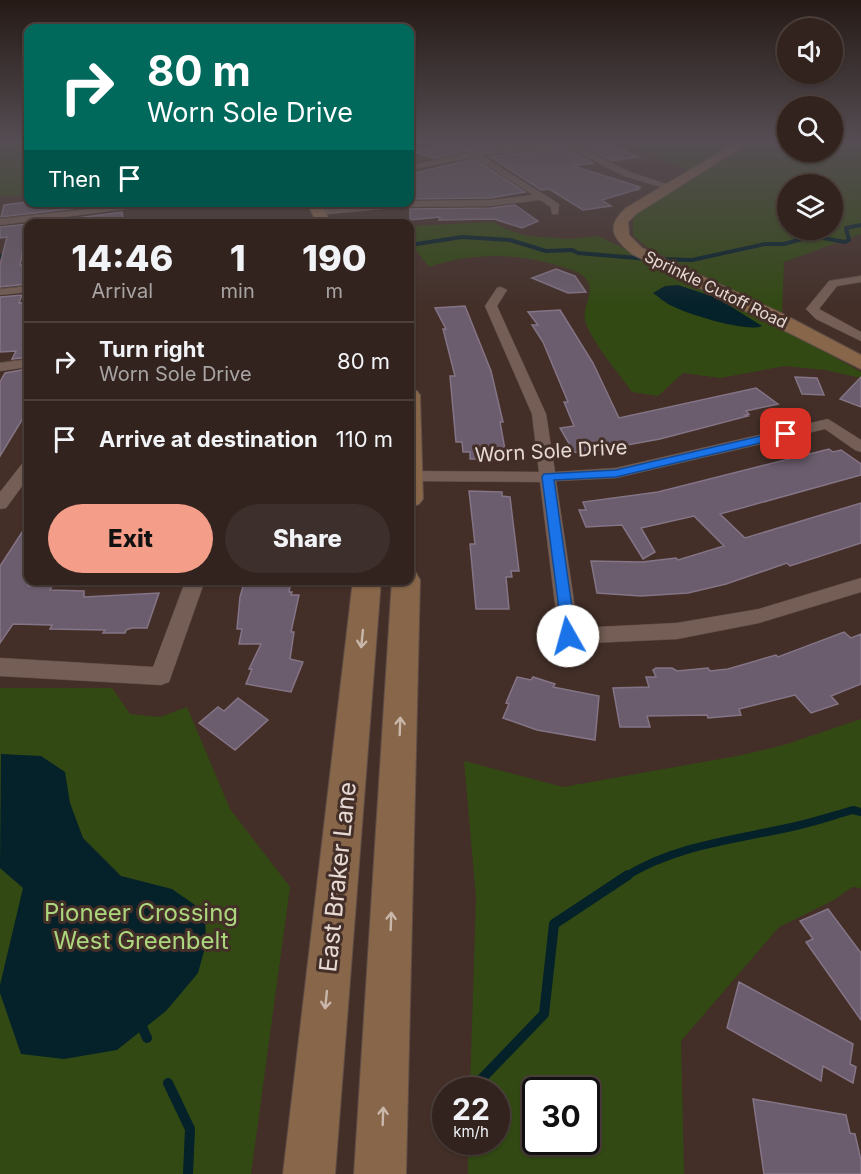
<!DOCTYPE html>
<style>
body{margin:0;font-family:Inter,sans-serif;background:#3d2f2b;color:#f1f3f6;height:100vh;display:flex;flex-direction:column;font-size:22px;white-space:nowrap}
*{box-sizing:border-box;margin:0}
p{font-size:20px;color:#a8a4a4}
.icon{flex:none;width:33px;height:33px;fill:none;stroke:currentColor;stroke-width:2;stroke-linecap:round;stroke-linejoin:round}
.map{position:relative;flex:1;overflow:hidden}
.sheet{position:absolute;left:24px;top:219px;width:390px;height:366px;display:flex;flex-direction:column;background:#32231e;border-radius:12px;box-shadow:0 2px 4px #0004,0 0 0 2px #4d403c}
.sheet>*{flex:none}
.guide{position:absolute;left:24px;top:24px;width:390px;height:183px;border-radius:12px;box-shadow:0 2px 4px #0004,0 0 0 2px #4d403c;background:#00695c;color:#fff;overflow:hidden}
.controls{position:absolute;left:777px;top:18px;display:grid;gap:12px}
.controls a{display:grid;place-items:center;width:66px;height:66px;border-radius:50%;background:#32231e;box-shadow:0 2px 4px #0004,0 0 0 2px #4d403c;font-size:30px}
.speed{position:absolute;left:432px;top:1077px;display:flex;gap:12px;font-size:30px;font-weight:700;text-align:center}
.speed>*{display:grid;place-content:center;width:78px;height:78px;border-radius:50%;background:#32231e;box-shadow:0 2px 4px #0004,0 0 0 2px #4d403c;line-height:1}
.speed small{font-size:15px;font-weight:400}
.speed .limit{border:3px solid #111;border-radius:9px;background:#fff;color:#111}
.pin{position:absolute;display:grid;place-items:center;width:51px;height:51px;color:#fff;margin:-26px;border-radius:12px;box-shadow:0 3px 9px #0006}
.me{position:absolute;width:66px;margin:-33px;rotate:353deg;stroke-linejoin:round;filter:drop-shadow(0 0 4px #0008)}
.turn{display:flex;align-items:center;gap:21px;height:126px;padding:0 24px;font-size:27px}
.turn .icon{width:78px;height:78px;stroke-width:2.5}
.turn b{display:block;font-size:42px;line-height:51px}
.then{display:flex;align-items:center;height:57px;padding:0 24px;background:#0003;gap:12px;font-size:22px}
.eta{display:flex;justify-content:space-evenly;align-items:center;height:102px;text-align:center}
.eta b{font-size:36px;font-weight:800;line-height:42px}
.primary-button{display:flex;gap:12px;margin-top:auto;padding:12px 24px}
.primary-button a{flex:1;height:69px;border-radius:36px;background:#f49e8a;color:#111;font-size:24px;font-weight:800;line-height:69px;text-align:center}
.primary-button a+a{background:#3d2f2b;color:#f1f3f6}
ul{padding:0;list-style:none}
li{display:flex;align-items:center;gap:18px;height:78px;padding:0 24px;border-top:2px solid #4d403c}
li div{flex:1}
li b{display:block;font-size:22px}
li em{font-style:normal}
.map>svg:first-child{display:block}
.green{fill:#324913;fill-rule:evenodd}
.water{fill:#05212a}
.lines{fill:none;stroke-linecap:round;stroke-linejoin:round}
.stream-far3{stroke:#05212a;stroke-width:3}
.stream-far2{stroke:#05212a;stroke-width:4}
.stream-far1{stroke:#05212a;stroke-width:8}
.stream{stroke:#05212a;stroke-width:10}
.building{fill:#6b5d6d;stroke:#847486;stroke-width:1.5}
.street-casing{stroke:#5e4e47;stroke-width:1}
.secondary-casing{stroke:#5e4e47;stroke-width:2}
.street{fill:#745e55;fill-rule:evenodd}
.secondary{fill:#886649;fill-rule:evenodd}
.oneway{stroke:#cab7ab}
.route{fill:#1a73e8;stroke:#114b97;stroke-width:1.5}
.labels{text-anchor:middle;stroke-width:6;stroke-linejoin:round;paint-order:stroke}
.far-street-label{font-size:16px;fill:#e7dad5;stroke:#432f28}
.street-label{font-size:20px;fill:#e7dad5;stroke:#432f28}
.near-street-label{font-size:24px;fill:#e7dad5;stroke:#432f28}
.near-park-label{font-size:24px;fill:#acd67e;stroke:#432f28}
</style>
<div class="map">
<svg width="861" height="1174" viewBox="0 0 861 1174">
<rect width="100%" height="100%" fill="#432f28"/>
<path class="green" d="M 0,143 L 28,143 L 28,194 L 0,197 Z
M 627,143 L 787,143 L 788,152 L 832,152 L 833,143 L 861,143 L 861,234 L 784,262 L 782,314 L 651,250 L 633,236 L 633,218 L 689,171 ZM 788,184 L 832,184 L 832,230 L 788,230 Z
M 493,222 L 506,229 L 527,236 L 569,239 L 598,236 L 733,300 L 861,372 L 861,378 L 825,370 L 785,366 L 720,378 L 683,373 L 658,396 L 632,392 C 619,373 591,342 585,320 C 582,307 595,293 587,280 C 583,273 571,270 563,267 C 519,253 474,252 429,267 L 410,243 L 410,226 Z
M 0,688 L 112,688 L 130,714 L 160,717 L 187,707 L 230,809 L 290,887 L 251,1174 L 0,1174 Z
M 861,719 L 861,888 L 852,887 L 834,900 L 779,927 L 681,1041 L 684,1174 L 468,1174 L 468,1142 L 496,1142 L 496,1090 L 470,1090 L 476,897 L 464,761 L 563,787 L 737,756 L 784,745 ZM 586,1090 L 586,1142 L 536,1142 L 536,1090 Z"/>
<path class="water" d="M 678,285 L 717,298 L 762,326 C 748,333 687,314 672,306 C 665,303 659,297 653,293 L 665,286 Z
M 1,754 L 41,756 L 65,772 L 70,803 L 83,838 L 121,876 L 172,889 L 205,912 L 206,944 L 198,973 L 166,1011 L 117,1050 L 64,1059 L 21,1054 L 0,993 L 0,985 L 23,888 L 0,868 Z"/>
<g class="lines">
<path class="stream-far3" d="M 856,226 L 861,225"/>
<path class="stream-far2" d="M 410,245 L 462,237 L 510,240 L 546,251 L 572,250 L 578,253 L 649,259
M 0,256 L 28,253
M 659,259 L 692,260 L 765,244 L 784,244 L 812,236 L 845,242 L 849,240 L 846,228 L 861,225"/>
<path class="stream-far1" d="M 625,877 C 676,844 742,839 800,825 C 818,821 835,815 853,810 L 861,812"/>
<path class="stream" d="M 140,1022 L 147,1038
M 168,1083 L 190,1129 L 188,1174
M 471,1090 L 544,1014 L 554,924 L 628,875"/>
</g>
<path class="building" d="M 455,143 L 531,143 L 461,152 L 434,158 L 410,151 Z
M 576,143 L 608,143 L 638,157 L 612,161 Z
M 565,148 L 593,163 L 573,166 L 640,187 L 636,188 L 639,189 L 602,200 L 611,206 L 583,210 L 549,189 L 541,190 L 490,157 Z
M 474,159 L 525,192 L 491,198 L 410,199 L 410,174 Z
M 27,202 L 120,202 L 120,203 L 1,217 L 4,205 Z
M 515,205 L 538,221 L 522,228 L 494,219 L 439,220 L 440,217 L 410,220 L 410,209 L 491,208 Z
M 122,212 L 124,224 L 30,224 Z
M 28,224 L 20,265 L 28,265 L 26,284 L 0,287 L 0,265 L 7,237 L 0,238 L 0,227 Z
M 556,269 L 575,276 L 586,292 L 568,293 L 532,278 Z
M 22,295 L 19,303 L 28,302 L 28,357 L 12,359 L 16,351 L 0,352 L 0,297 Z
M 465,306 L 491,371 L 503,422 L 500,422 L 506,455 L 496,455 L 496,459 L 470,459 L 470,452 L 463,452 L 462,442 L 456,442 L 450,376 L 455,376 L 443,329 L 446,329 L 435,308 Z
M 560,310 L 593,363 L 619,418 L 756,388 L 778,404 L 746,411 L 749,414 L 745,415 L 748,416 L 660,439 L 583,453 L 574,452 L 560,428 L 574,426 L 564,402 L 568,402 L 543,342 L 532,325 L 538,325 L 528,312 Z
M 28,369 L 28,410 L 0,456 L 0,382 L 5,373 Z
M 795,377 L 817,378 L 824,395 L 802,394 Z
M 861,377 L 861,407 L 840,399 Z
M 829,449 L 833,452 L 841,450 L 861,464 L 861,475 L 720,514 L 745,538 L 861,503 L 861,543 L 790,566 L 787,563 L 726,584 L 688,593 L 641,596 L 597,593 L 591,561 L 642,562 L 676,558 L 678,560 L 724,546 L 694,516 L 641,528 L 655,552 L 643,559 L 622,525 L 586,527 L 579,510 L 586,510 L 583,502 L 658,492 Z
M 469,491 L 502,492 L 502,496 L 510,497 L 519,571 L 511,571 L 512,577 L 506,577 L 509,609 L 476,609 L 470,544 L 475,544 Z
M 28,523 L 28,586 L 52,586 L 50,590 L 84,591 L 84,597 L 159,593 L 147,628 L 132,628 L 126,630 L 125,633 L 103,633 L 105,630 L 50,629 L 52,625 L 13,624 L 0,643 L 0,566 Z
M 245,580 L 291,581 L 289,592 L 292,592 L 291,595 L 299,595 L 291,632 L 294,632 L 290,659 L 303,662 L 291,692 L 246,684 L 252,669 L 249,669 L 261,644 L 239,644 L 242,629 L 237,629 L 240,597 Z
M 844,632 L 851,638 L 861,634 L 861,684 L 831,696 L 838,704 L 811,713 L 795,695 L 739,709 L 741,715 L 708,718 L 707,715 L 647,716 L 650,727 L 620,727 L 613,688 L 649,687 L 646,677 L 656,677 L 653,670 L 656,668 L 672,668 L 677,671 L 708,668 L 710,671 L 728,669 L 776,655 L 778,657 Z
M 517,677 L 531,680 L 533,677 L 555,684 L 553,687 L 599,696 L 595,740 L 537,730 L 503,718 L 509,704 L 506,703 Z
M 238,698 L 268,720 L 235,750 L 199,723 L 218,707 L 224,711 Z
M 828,909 L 861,953 L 861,1020 L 806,942 L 813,939 L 800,921 Z
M 739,982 L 853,1044 L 850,1064 L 856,1067 L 853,1083 L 823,1066 L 821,1081 L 727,1028 Z
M 753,1099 L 846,1115 L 850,1133 L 855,1134 L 861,1160 L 861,1174 L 764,1174 Z"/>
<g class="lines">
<g class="street-casing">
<path id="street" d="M 552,143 L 570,143 L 630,172 L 675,187 L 671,190 L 624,176 L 565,146 L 483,156 L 559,204 L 558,214 L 552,214 L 551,207 L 540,200 L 491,206 L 403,207 L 318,215 L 313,212 L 318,209 L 410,201 L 491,200 L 533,195 L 474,157 L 410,170 L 410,166 L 461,154 Z
M 149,202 L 182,202 L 0,225 L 0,219 Z
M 861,276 L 861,282 L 837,286 L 819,309 L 861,332 L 861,341 L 816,319 L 806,309 L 829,281 Z
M 28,286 L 28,292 L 0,295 L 0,289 Z
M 501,287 L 507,290 L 497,306 L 546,414 L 555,472 L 616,468 L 828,419 L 861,440 L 861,452 L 855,450 L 825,429 L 616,478 L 556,481 L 578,628 L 677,623 L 759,609 L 861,578 L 861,592 L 759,623 L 677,639 L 569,644 L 562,642 L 559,636 L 540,482 L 410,481 L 410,471 L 539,472 L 532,414 L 485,306 L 497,288 Z
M 28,359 L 28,367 L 0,371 L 0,363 Z
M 28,462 L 28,478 L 6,508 L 0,509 L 0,492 L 22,464 Z
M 186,580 L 205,580 L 169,682 L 161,685 L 0,676 L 0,658 L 153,667 Z"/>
</g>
<g class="secondary-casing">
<path id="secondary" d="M 735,143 L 748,143 L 636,214 L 628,222 L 629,235 L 642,248 L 783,314 L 861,355 L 861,369 L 632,254 C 613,238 605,227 626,208 Z
M 306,202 L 319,202 L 332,224 L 318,224 Z
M 410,389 L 417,391 L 420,395 L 423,499 L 419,504 L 410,507 Z
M 410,571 L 416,573 L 420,580 L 406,1174 L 354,1174 L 392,580 L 410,580 Z
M 353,580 L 381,580 L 335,1174 L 283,1174 Z"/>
</g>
<use href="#street" class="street"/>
<use href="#secondary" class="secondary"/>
</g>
<defs><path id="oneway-shaft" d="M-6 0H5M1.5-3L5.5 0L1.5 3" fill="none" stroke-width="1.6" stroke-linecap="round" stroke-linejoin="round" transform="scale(1.5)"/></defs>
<g class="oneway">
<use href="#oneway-shaft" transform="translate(362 639) rotate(96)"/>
<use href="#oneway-shaft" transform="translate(400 726) rotate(-88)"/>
<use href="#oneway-shaft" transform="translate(391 921) rotate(-88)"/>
<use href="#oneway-shaft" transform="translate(326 1000) rotate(96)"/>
<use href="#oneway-shaft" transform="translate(383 1116) rotate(-88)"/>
</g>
<linearGradient id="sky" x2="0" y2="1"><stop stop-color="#251a16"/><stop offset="0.46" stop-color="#554d53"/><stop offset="1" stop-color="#554d53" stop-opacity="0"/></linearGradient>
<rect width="861" height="308" fill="url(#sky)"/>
<path class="route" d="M 786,430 L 789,431 L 789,436 L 616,477 L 554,480 L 576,636 L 574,640 L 563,640 L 542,477 L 544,474 L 616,470 Z"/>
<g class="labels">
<g class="far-street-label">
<text transform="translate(716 289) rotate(26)" y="6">Sprinkle Cutoff Road</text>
</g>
<g class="street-label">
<text transform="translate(551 451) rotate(-3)" y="7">Worn Sole Drive</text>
</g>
<g class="near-street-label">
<text transform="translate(338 877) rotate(-84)" y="8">East Braker Lane</text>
</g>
<g class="near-park-label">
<text x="141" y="921">Pioneer Crossing<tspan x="141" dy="28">West Greenbelt</tspan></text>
</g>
</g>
</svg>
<div class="controls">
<a><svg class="icon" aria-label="sound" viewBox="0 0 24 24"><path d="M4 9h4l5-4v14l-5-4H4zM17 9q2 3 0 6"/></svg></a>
<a><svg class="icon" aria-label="search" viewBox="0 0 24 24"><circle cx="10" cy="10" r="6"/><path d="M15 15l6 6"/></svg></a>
<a><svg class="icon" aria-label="layers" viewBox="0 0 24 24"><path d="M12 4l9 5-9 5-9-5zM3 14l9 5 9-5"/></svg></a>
</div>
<div class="speed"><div>22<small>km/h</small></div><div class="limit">30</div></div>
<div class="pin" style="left:786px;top:434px;background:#d93025"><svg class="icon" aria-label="arrive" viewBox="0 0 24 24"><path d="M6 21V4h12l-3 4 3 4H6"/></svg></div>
<svg class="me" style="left:568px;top:636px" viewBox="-20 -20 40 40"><circle r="19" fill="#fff"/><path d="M0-13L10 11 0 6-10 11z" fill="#1a73e8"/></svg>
<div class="guide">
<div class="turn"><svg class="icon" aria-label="right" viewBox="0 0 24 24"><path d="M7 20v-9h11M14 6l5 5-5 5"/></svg><div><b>80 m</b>Worn Sole Drive</div></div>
<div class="then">Then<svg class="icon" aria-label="arrive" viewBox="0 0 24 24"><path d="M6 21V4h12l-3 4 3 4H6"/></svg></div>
</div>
<section class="sheet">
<div class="eta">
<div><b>14:46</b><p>Arrival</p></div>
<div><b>1</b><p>min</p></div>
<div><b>190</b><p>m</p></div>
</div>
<ul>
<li><svg class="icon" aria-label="right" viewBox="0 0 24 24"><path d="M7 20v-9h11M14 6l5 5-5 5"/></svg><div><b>Turn right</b><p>Worn Sole Drive</p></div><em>80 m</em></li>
<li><svg class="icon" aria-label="arrive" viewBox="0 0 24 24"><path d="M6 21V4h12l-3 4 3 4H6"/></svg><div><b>Arrive at destination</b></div><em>110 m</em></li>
</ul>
<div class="primary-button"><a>Exit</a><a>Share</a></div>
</section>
</div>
